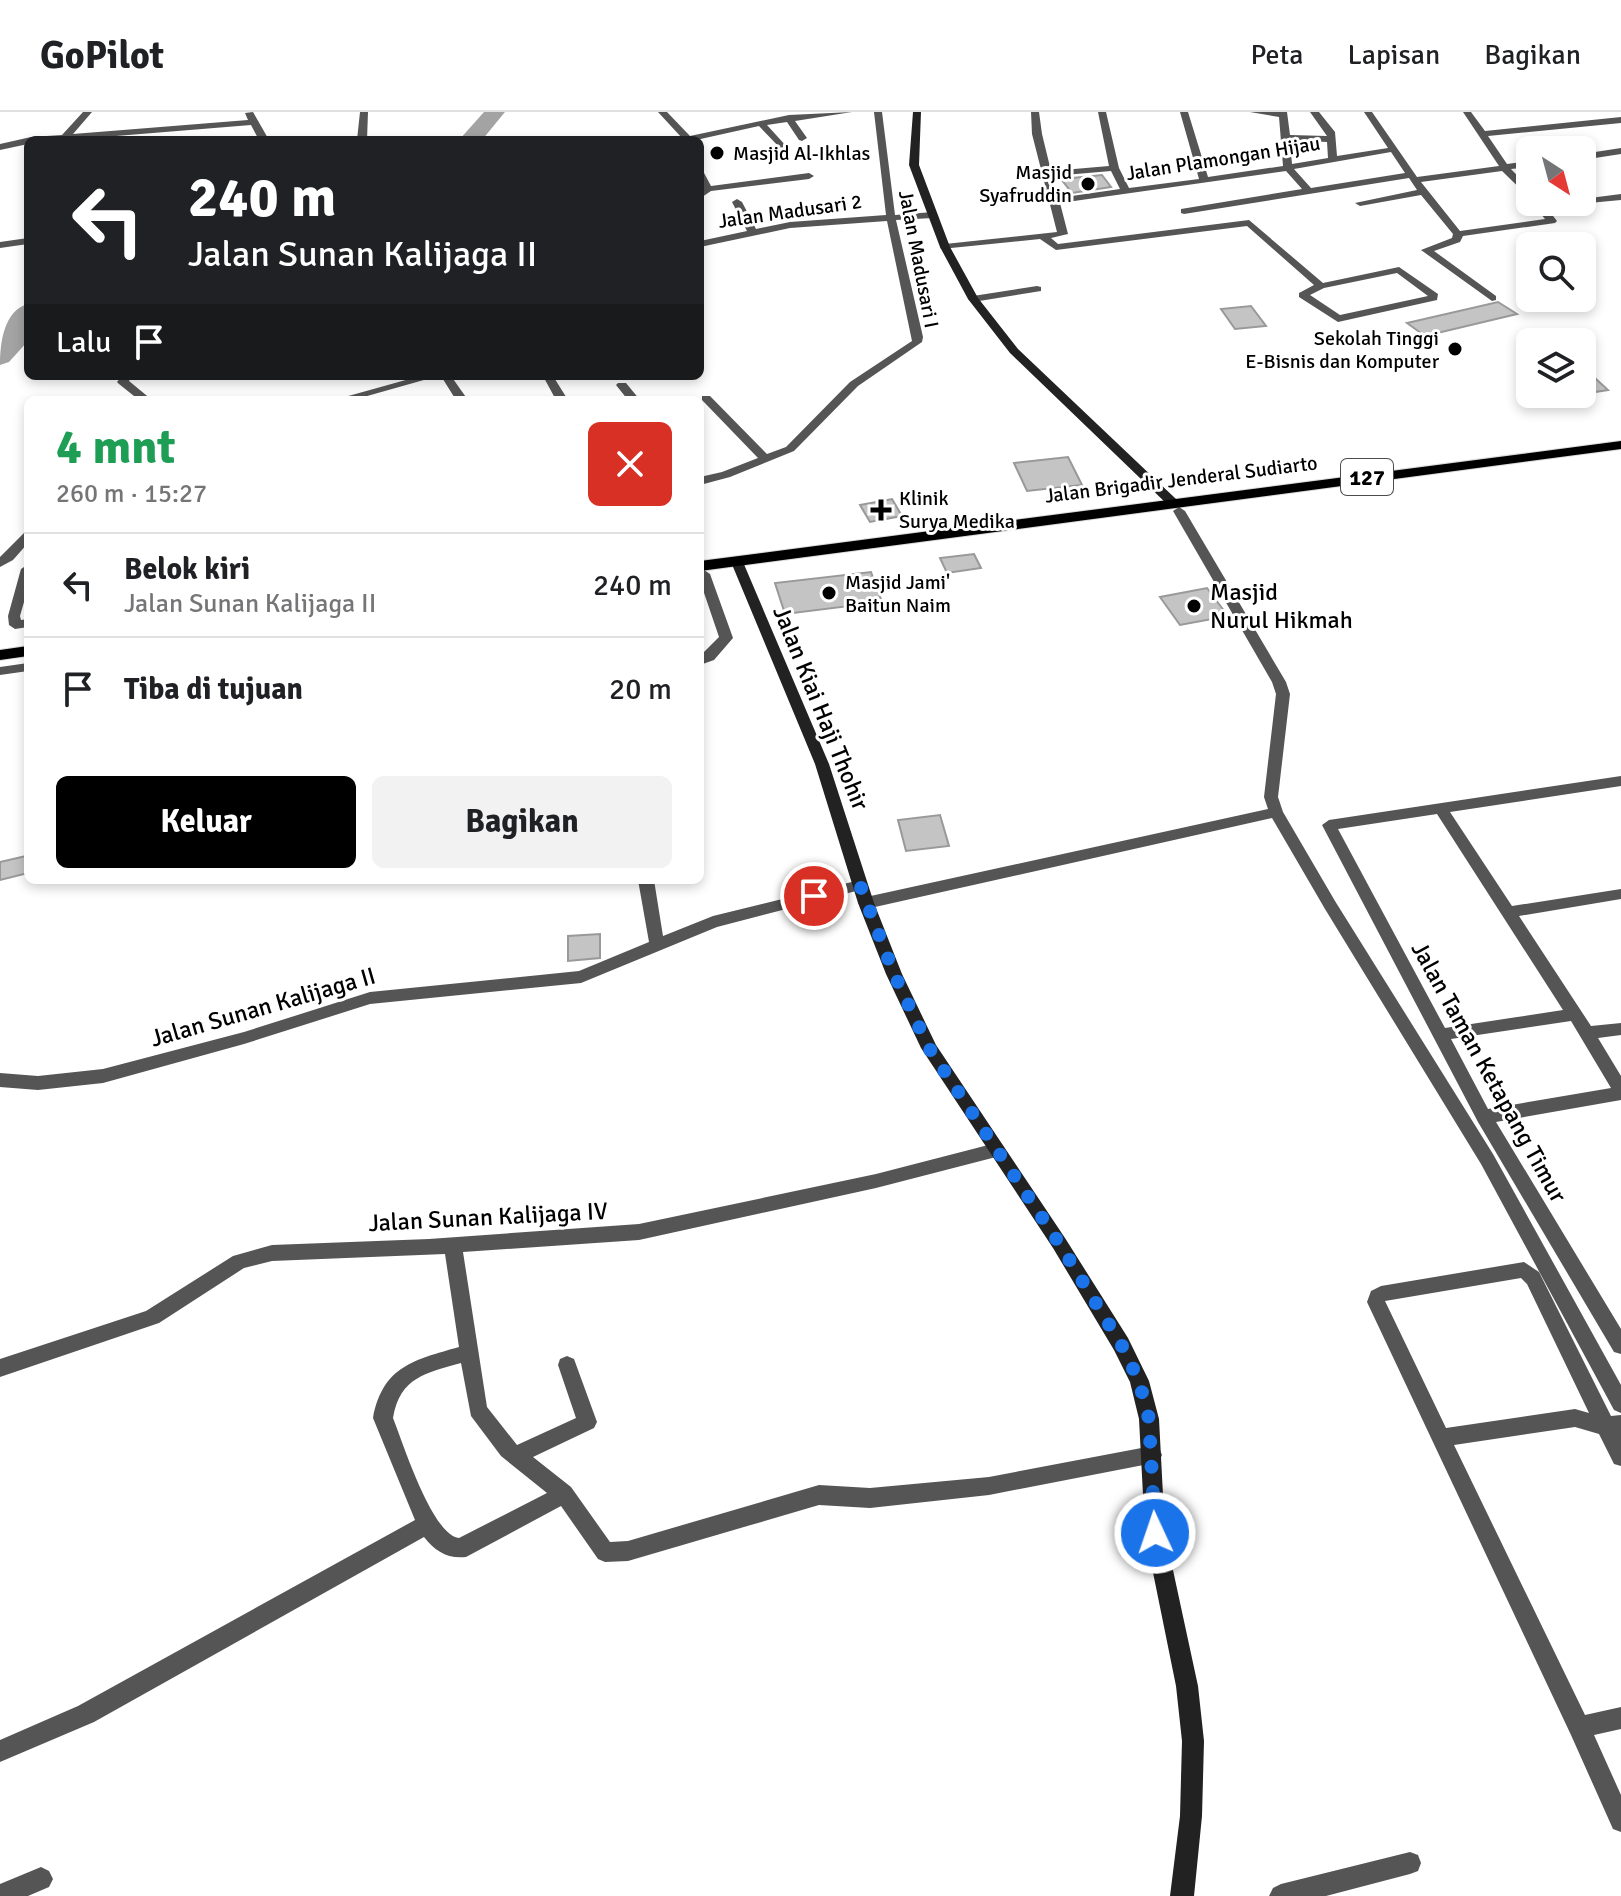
<!DOCTYPE html>
<html lang="id">
<meta charset="utf-8">
<style>
body{margin:0;font-family:Signika,sans-serif;background:#f2f2f2;color:#202124;height:100vh;display:flex;flex-direction:column;font-size:30px;white-space:nowrap}
*{box-sizing:border-box;margin:0}
p{font-size:26px;color:#757577}
.icon{flex:none;width:44px;height:44px;fill:none;stroke:currentColor;stroke-width:2;stroke-linecap:round;stroke-linejoin:round}
.map{position:relative;flex:1;overflow:hidden}
.details{position:absolute;left:24px;top:284px;width:680px;height:488px;display:flex;flex-direction:column;background:#fff;border-radius:12px;box-shadow:0 4px 12px #0003}
.details>*{flex:none}
.banner{position:absolute;left:24px;top:24px;width:680px;height:244px;border-radius:12px;box-shadow:0 4px 12px #0003;background:#202124;color:#fff;overflow:hidden}
.needle{width:52px;rotate:144deg}
.tools{position:absolute;left:1516px;top:24px;display:grid;gap:16px}
.tools a{display:grid;place-items:center;width:80px;height:80px;border-radius:12px;background:#fff;box-shadow:0 4px 12px #0003;font-size:40px}
.pin{position:absolute;display:grid;place-items:center;width:68px;height:68px;color:#fff;margin:-34px;border:4px solid #fff;border-radius:50%;box-shadow:0 2px 8px #0007}
.me{position:absolute;width:88px;margin:-44px;rotate:357deg;stroke-linejoin:round;filter:drop-shadow(0 0 6px #0008)}
.turn{display:flex;align-items:center;gap:28px;height:168px;padding:0 32px;font-size:36px}
.turn .icon{width:104px;height:104px;stroke-width:2.5}
.turn b{display:block;font-size:56px;line-height:68px}
.then{display:flex;align-items:center;height:76px;padding:0 32px;background:#0003;gap:16px;font-size:30px}
.round{display:grid;place-items:center;flex:none;width:84px;height:84px;border-radius:12px;background:#f2f2f2}
.overview{display:flex;align-items:center;justify-content:space-between;height:136px;padding:0 32px}
h1{font-size:48px;font-weight:700;line-height:60px;color:#1e9e55}
.action{display:flex;gap:16px;margin-top:auto;padding:16px 32px}
.action a{flex:1;height:92px;border-radius:12px;background:#000;color:#fff;font-size:32px;font-weight:700;line-height:92px;text-align:center}
.action a+a{background:#f2f2f2;color:#202124}
ul{padding:0;list-style:none}
li{display:flex;align-items:center;gap:24px;height:104px;padding:0 32px;border-top:2px solid #e0e0e0}
li div{flex:1}
li b{display:block;font-size:30px}
li em{font-style:normal}
header{display:flex;align-items:center;gap:48px;box-sizing:border-box;height:112px;padding:0 40px;background:#fff;border-bottom:2px solid #e0e0e0}
header strong{font-size:38px}
nav{display:flex;gap:44px;margin-inline-start:auto;font-size:28px}
.map>svg:first-child{display:block}
.lines{fill:none;stroke-linecap:round;stroke-linejoin:round}
.river{fill:#a3a3a3;fill-rule:evenodd}
.building{fill:#c4c4c4;stroke:#999;stroke-width:2}
.primary-casing{stroke:#dbdbdb;stroke-width:2}
.street{fill:#555;fill-rule:evenodd}
.secondary{fill:#222;fill-rule:evenodd}
.primary{fill:#000;fill-rule:evenodd}
.route{stroke:#1a73e8;stroke-width:14;stroke-dasharray:0 25.2}
.poi-dot{fill:#000;stroke:#fff;stroke-width:3}
.labels{text-anchor:middle;stroke-width:6;stroke-linejoin:round;paint-order:stroke}
.far-poi-label{font-size:20px;fill:#000;stroke:#fff;text-anchor:start}
.far-street-label{font-size:20px;fill:#000;stroke:#fff}
.shield{fill:#fff;stroke:#4c4c4c;stroke-width:2}
.shield-label{font-size:22px;font-weight:bold;fill:#000}
.poi-label{font-size:24px;fill:#000;stroke:#fff;text-anchor:start}
.street-label{font-size:24px;fill:#000;stroke:#fff}
</style>
<header>
<strong>GoPilot</strong>
<nav><a>Peta</a><a>Lapisan</a><a>Bagikan</a></nav>
</header>
<div class="map">
<svg width="1621" height="1784" viewBox="0 0 1621 1784">
<rect width="100%" height="100%" fill="#fff"/>
<g class="lines">
<path class="river" d="M 484,0 L 505,0 L 482,28 L 459,28 Z
M 28,192 L 28,229 L 9,250 L 0,253 C 0,231 4,198 28,192 Z"/>
</g>
<path class="building" d="M 1102,63 L 1111,75 L 1072,81 L 1061,67 Z
M 1498,190 L 1517,202 L 1425,224 L 1407,211 Z
M 1251,194 L 1266,214 L 1235,217 L 1221,197 Z
M 1582,254 L 1608,278 L 1582,282 Z
M 1068,345 L 1082,373 L 1027,379 L 1014,351 Z
M 892,387 L 902,404 L 870,410 L 860,393 Z
M 974,442 L 981,456 L 947,461 L 940,446 Z
M 871,460 L 882,490 L 785,502 L 775,471 Z
M 1207,476 L 1228,504 L 1180,513 L 1160,485 Z
M 940,703 L 949,734 L 906,739 L 898,708 Z
M 26,744 L 28,761 L 0,768 L 0,750 Z
M 600,822 L 600,846 L 568,849 L 568,824 Z"/>
<g class="lines">
<g class="primary-casing">
<path id="primary" d="M 1621,329 L 1621,337 L 700,459 L 700,449 Z
M 28,534 L 28,544 L 0,548 L 0,538 Z"/>
</g>
<path class="street" d="M 83,0 L 92,0 L 73,22 L 248,8 L 245,1 L 253,0 L 269,28 L 259,28 L 251,13 L 67,28 L 28,28 L 28,32 L 0,38 L 0,32 L 31,25 L 62,23 Z
M 360,0 L 368,0 L 367,28 L 357,28 Z
M 658,0 L 667,0 L 690,24 L 789,3 L 852,0 L 795,9 L 807,26 L 802,29 L 799,28 L 787,10 L 767,13 L 787,35 L 782,38 L 759,14 L 696,28 L 678,28 L 682,26 Z
M 874,0 L 882,0 L 895,103 L 933,100 L 938,103 L 933,106 L 896,108 L 923,225 L 922,230 L 858,274 L 794,339 L 730,365 L 700,373 L 700,365 L 722,360 L 758,346 L 702,288 L 702,284 L 710,284 L 767,342 L 786,335 L 850,270 L 912,229 L 887,109 L 790,116 L 700,135 L 700,129 L 747,119 L 732,90 L 737,87 L 742,90 L 756,117 L 790,110 L 886,103 Z
M 1031,0 L 1039,0 L 1042,22 L 1051,59 L 1109,54 L 1098,0 L 1106,0 L 1119,56 L 1129,76 L 1199,67 L 1180,0 L 1188,0 L 1208,65 L 1283,54 L 1279,5 L 1250,0 L 1287,0 L 1290,23 L 1327,24 L 1310,0 L 1319,0 L 1335,20 L 1337,44 L 1388,36 L 1364,0 L 1372,0 L 1417,65 L 1499,54 L 1463,0 L 1471,0 L 1485,19 L 1621,5 L 1621,11 L 1488,24 L 1507,52 L 1530,49 L 1530,55 L 1511,57 L 1530,77 L 1530,86 L 1502,59 L 1421,70 L 1460,119 L 1545,107 L 1531,90 L 1582,90 L 1582,87 L 1621,82 L 1621,88 L 1546,95 L 1557,109 L 1555,111 L 1463,124 L 1460,130 L 1434,139 L 1496,184 L 1496,188 L 1492,189 L 1421,138 L 1452,126 L 1453,122 L 1421,83 L 1360,94 L 1355,91 L 1417,78 L 1409,66 L 1184,102 L 1181,101 L 1181,97 L 1302,77 L 1286,59 L 1060,91 L 1068,122 L 1051,126 L 1058,132 L 1249,108 L 1323,171 L 1399,155 L 1438,182 L 1437,188 L 1338,210 L 1299,185 L 1299,181 L 1314,173 L 1247,114 L 1056,138 L 1040,127 L 941,137 L 940,135 L 945,132 L 1057,120 L 1032,22 ZM 1290,28 L 1327,30 L 1328,46 L 1292,52 ZM 1391,40 L 1405,61 L 1311,76 L 1294,57 ZM 1111,59 L 1120,77 L 1058,86 L 1053,64 ZM 1397,161 L 1428,184 L 1340,203 L 1310,183 L 1324,176 Z
M 1621,36 L 1621,42 L 1582,48 L 1582,42 Z
M 700,58 L 703,59 L 711,74 L 809,61 L 814,64 L 809,67 L 711,79 L 702,85 Z
M 28,126 L 28,132 L 0,136 L 0,130 Z
M 1037,174 L 1041,175 L 1041,179 L 973,190 L 968,187 L 973,184 Z
M 122,264 L 132,264 L 129,269 L 152,288 L 139,288 L 119,272 L 117,270 Z
M 420,264 L 438,264 L 353,288 L 334,288 Z
M 441,264 L 451,264 L 468,288 L 456,288 Z
M 543,264 L 553,264 L 568,288 L 556,288 Z
M 618,271 L 626,271 L 640,288 L 628,288 L 616,273 Z
M 1179,395 L 1185,399 L 1286,570 L 1290,582 L 1278,685 L 1283,700 L 1335,789 L 1493,1042 L 1621,1273 L 1621,1301 L 1614,1298 L 1481,1052 L 1325,797 L 1272,706 L 866,797 L 858,791 L 866,785 L 1268,697 L 1264,685 L 1276,582 L 1272,570 L 1173,399 Z
M 28,420 L 28,431 L 13,448 L 0,455 L 0,445 L 24,421 Z
M 27,453 L 28,476 L 20,504 L 21,508 L 28,507 L 28,515 L 15,517 L 9,513 L 8,504 L 21,457 Z
M 704,458 L 710,462 L 733,526 L 714,548 L 700,553 L 700,544 L 719,525 L 700,469 L 700,459 Z
M 28,551 L 28,559 L 0,563 L 0,555 Z
M 1621,664 L 1621,674 L 1450,700 L 1512,794 L 1621,777 L 1621,787 L 1519,804 L 1591,914 L 1621,911 L 1621,923 L 1598,926 L 1621,964 L 1621,988 L 1496,1010 L 1621,1217 L 1621,1242 L 1614,1240 L 1478,1010 L 1322,713 L 1329,708 ZM 1437,702 L 1563,898 L 1445,916 L 1338,717 ZM 1571,909 L 1611,976 L 1488,997 L 1451,927 Z
M 638,768 L 654,768 L 663,824 L 713,804 L 860,768 L 868,773 L 860,778 L 717,815 L 581,871 L 370,892 L 244,932 L 103,971 L 38,978 L 0,975 L 0,961 L 38,964 L 103,957 L 244,920 L 370,880 L 579,859 L 649,830 Z
M 996,1031 L 1002,1033 L 1005,1038 L 1002,1043 L 996,1045 L 876,1076 L 639,1128 L 463,1140 L 487,1295 L 517,1333 L 576,1306 L 558,1253 L 560,1247 L 567,1244 L 574,1247 L 597,1310 L 594,1316 L 533,1345 L 571,1375 L 610,1430 L 628,1429 L 819,1373 L 870,1376 L 989,1365 L 1152,1334 L 1159,1336 L 1162,1343 L 1159,1350 L 989,1383 L 870,1396 L 819,1393 L 628,1449 L 605,1450 L 598,1447 L 561,1394 L 466,1445 C 447,1447 435,1439 424,1425 L 94,1610 L 0,1650 L 0,1628 L 78,1594 L 415,1408 L 373,1306 C 383,1254 414,1248 459,1235 L 445,1142 L 272,1149 L 244,1156 L 159,1211 L 0,1265 L 0,1247 L 146,1199 L 233,1144 L 272,1133 L 429,1127 L 639,1112 L 876,1062 ZM 461,1251 L 471,1304 L 501,1344 L 547,1381 L 459,1426 C 432,1423 403,1331 393,1306 C 400,1265 426,1261 461,1251 Z
M 1524,1150 L 1539,1160 L 1611,1304 L 1621,1303 L 1621,1354 L 1614,1352 L 1599,1322 L 1575,1315 L 1454,1333 L 1585,1603 L 1621,1595 L 1621,1617 L 1594,1623 L 1621,1683 L 1621,1720 L 1613,1717 L 1571,1623 L 1367,1190 L 1371,1179 L 1381,1174 ZM 1521,1166 L 1527,1172 L 1589,1301 L 1575,1297 L 1446,1316 L 1385,1189 Z
M 1410,1740 L 1418,1743 L 1421,1751 L 1418,1759 L 1410,1762 L 1326,1784 L 1269,1784 L 1273,1776 L 1281,1772 Z
M 41,1755 L 49,1759 L 53,1767 L 49,1775 L 28,1784 L 0,1784 L 0,1772 Z"/>
<path class="secondary" d="M 913,0 L 921,0 L 919,53 L 950,135 L 978,186 L 1018,237 L 1176,387 L 1176,393 L 1168,393 L 1010,241 L 968,187 L 940,135 L 909,53 Z
M 737,446 L 743,450 L 829,652 L 874,791 L 902,862 L 936,933 L 1065,1126 L 1128,1226 L 1149,1269 L 1159,1307 L 1165,1421 L 1198,1574 L 1204,1629 L 1202,1704 L 1194,1784 L 1170,1784 L 1180,1704 L 1182,1629 L 1176,1574 L 1145,1421 L 1139,1307 L 1130,1270 L 1114,1238 L 1053,1136 L 921,936 L 886,862 L 858,791 L 815,652 L 731,450 Z"/>
<use href="#primary" class="primary"/>
</g>
<g class="lines">
<path class="route" d="M 814,784 L 860,773 L 894,862 L 929,936 L 1059,1131 L 1121,1232 L 1139,1269 L 1149,1307 L 1155,1421"/>
</g>
<g class="poi-dot">
<circle cx="717" cy="41" r="8"/>
<circle cx="1088" cy="72" r="8"/>
<circle cx="1455" cy="237" r="8"/>
<path d="M877 386h8v8h8v8h-8v8h-8v-8h-8v-8h8z"/>
<circle cx="829" cy="481" r="8"/>
<circle cx="1194" cy="494" r="8"/>
</g>
<g class="labels">
<g class="far-poi-label">
<text x="733" y="48">Masjid Al-Ikhlas</text>
<text x="1072" y="67" text-anchor="end">Masjid<tspan x="1072" dy="23">Syafruddin</tspan></text>
<text x="1439" y="233" text-anchor="end">Sekolah Tinggi<tspan x="1439" dy="23">E-Bisnis dan Komputer</tspan></text>
<text x="899" y="393">Klinik<tspan x="899" dy="23">Surya Medika</tspan></text>
<text x="845" y="477">Masjid Jami'<tspan x="845" dy="23">Baitun Naim</tspan></text>
</g>
<g class="far-street-label">
<text transform="translate(1223 46) rotate(-9)" y="7">Jalan Plamongan Hijau</text>
<text transform="translate(790 99) rotate(-8)" y="7">Jalan Madusari 2</text>
<text transform="translate(919 147) rotate(79)" y="7">Jalan Madusari I</text>
<text transform="translate(1181 367) rotate(-7)" y="7">Jalan Brigadir Jenderal Sudiarto</text>
</g>
<rect class="shield" x="1341" y="347" width="52" height="36" rx="6"/>
<g class="shield-label">
<text x="1367" y="373">127</text>
</g>
<g class="poi-label">
<text x="1210" y="488">Masjid<tspan x="1210" dy="28">Nurul Hikmah</tspan></text>
</g>
<g class="street-label">
<text transform="translate(821 596) rotate(68)" y="8">Jalan Kiai Haji Thohir</text>
<text transform="translate(263 895) rotate(-16)" y="8">Jalan Sunan Kalijaga II</text>
<text transform="translate(1489 960) rotate(61)" y="8">Jalan Taman Ketapang Timur</text>
<text transform="translate(488 1105) rotate(-3)" y="8">Jalan Sunan Kalijaga IV</text>
</g>
</g>
</svg>
<div class="tools">
<a><svg class="needle" viewBox="-14 -14 28 28"><path d="M0-13l5 13h-10z" fill="#e53935"/><path d="M0 13l5-13h-10z" fill="#757577"/></svg></a>
<a><svg class="icon" aria-label="search" viewBox="0 0 24 24"><circle cx="10" cy="10" r="6"/><path d="M15 15l6 6"/></svg></a>
<a><svg class="icon" aria-label="layers" viewBox="0 0 24 24"><path d="M12 4l9 5-9 5-9-5zM3 14l9 5 9-5"/></svg></a>
</div>
<div class="pin" style="left:814px;top:784px;background:#d93025"><svg class="icon" aria-label="arrive" viewBox="0 0 24 24"><path d="M6 21V4h12l-3 4 3 4H6"/></svg></div>
<svg class="me" style="left:1155px;top:1421px" viewBox="-20 -20 40 40"><circle r="17" fill="#1a73e8" stroke="#fff" stroke-width="3"/><path d="M0-11L8 9 0 5-8 9z" fill="#fff"/></svg>
<div class="banner">
<div class="turn"><svg class="icon" aria-label="left" viewBox="0 0 24 24"><path d="M17 20v-9H6M10 6l-5 5 5 5"/></svg><div><b>240 m</b>Jalan Sunan Kalijaga II</div></div>
<div class="then">Lalu<svg class="icon" aria-label="arrive" viewBox="0 0 24 24"><path d="M6 21V4h12l-3 4 3 4H6"/></svg></div>
</div>
<section class="details">
<div class="overview"><div><h1>4 mnt</h1><p>260 m · 15:27</p></div><a class="round" style="background:#d93025;color:#fff"><svg class="icon" aria-label="close" viewBox="0 0 24 24"><path d="M6 6l12 12M18 6L6 18"/></svg></a></div>
<ul>
<li><svg class="icon" aria-label="left" viewBox="0 0 24 24"><path d="M17 20v-9H6M10 6l-5 5 5 5"/></svg><div><b>Belok kiri</b><p>Jalan Sunan Kalijaga II</p></div><em>240 m</em></li>
<li><svg class="icon" aria-label="arrive" viewBox="0 0 24 24"><path d="M6 21V4h12l-3 4 3 4H6"/></svg><div><b>Tiba di tujuan</b></div><em>20 m</em></li>
</ul>
<div class="action"><a>Keluar</a><a>Bagikan</a></div>
</section>
</div>
